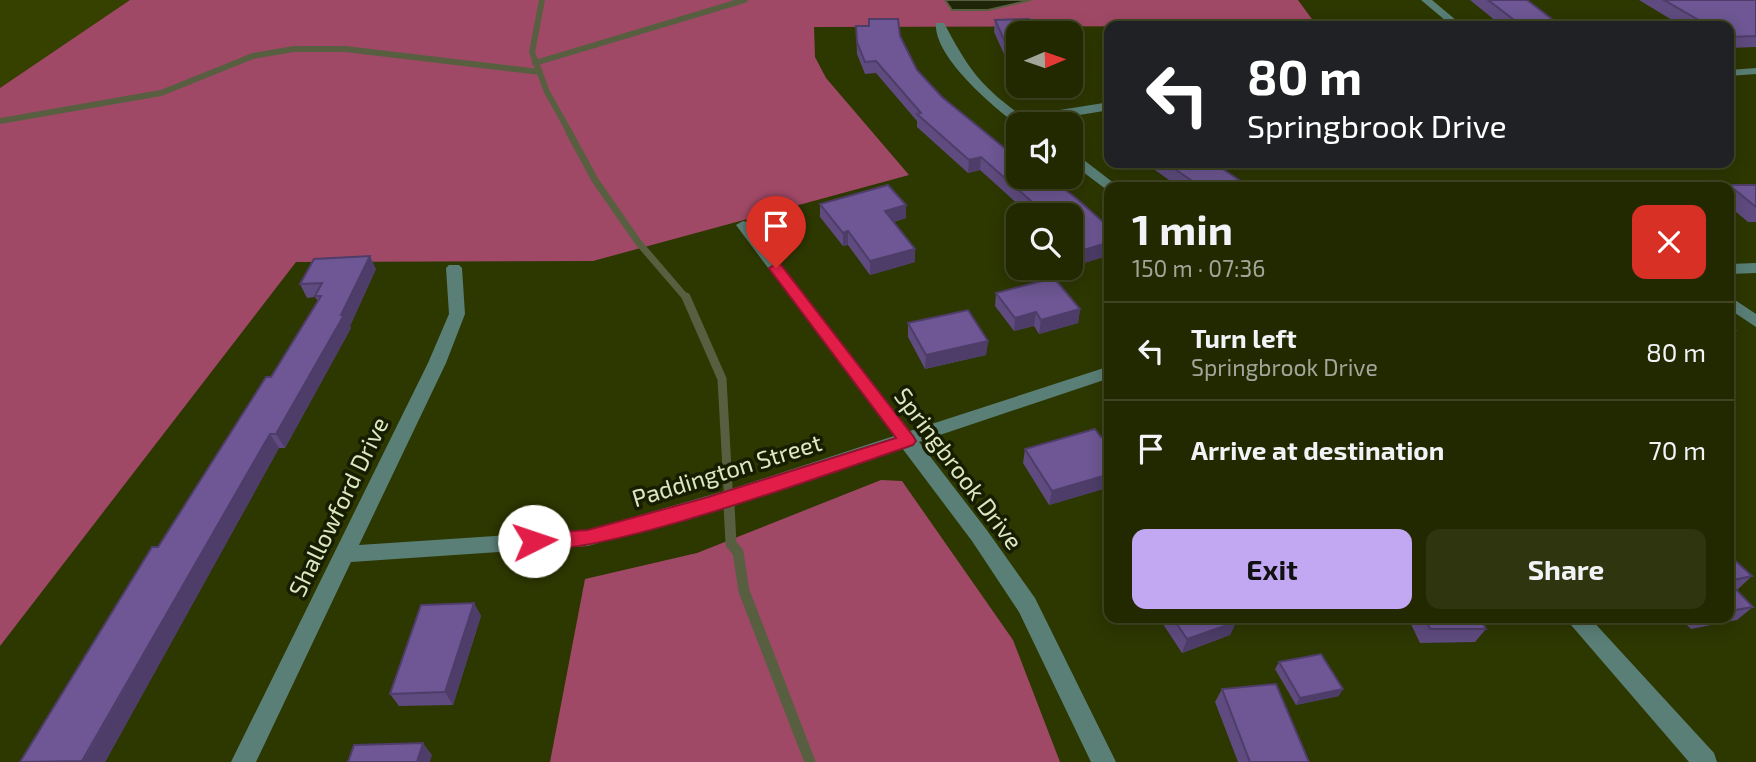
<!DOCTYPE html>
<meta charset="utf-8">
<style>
body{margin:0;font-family:"Exo 2",sans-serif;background:#2e350f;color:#f1f3f6;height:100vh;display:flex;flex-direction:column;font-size:26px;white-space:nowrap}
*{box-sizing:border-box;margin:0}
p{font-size:23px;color:#a2a699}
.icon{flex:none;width:38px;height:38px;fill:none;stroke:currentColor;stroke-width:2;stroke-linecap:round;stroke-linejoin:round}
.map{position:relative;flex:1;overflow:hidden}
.drawer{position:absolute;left:1104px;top:182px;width:630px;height:441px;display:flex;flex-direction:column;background:#222900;border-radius:14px;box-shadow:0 4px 18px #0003,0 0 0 2px #3f4522}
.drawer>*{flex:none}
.hud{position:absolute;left:1104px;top:21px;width:630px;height:147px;border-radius:14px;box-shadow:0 4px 18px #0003,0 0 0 2px #3f4522;background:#202124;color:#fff;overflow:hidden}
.needle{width:46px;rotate:88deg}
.fabs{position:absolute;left:1006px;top:21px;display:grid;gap:14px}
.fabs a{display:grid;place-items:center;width:77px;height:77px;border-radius:14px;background:#222900;box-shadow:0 4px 18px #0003,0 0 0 2px #3f4522;font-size:35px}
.pin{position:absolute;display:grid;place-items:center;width:60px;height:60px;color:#fff;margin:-72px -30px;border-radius:50% 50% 50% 0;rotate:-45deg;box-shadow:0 0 7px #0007}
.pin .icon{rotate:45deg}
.me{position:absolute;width:77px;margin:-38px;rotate:86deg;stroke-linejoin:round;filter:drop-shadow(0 0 5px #0008)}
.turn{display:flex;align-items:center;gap:24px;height:147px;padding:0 28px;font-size:32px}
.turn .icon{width:91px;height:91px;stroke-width:2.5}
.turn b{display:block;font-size:49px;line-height:60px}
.round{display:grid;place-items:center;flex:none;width:74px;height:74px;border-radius:14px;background:#2e350f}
.overview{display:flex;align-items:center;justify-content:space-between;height:119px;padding:0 28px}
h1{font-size:42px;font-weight:700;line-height:52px}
.cta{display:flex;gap:14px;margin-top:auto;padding:14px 28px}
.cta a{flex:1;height:80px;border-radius:14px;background:#c2a8f3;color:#111;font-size:28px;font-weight:700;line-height:80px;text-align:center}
.cta a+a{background:#2e350f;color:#f1f3f6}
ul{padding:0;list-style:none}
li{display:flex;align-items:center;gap:21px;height:98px;padding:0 28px;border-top:2px solid #3f4522}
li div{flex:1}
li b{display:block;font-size:26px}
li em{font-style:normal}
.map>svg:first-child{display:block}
.built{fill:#364100}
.forest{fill:#a04967}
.water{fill:#1f2508;stroke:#585f40;stroke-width:2}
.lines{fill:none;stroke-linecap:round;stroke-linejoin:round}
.stream-far3{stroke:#585f40;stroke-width:6}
.stream-far2{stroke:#585f40;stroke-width:7}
.stream-far1{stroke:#585f40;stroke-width:9}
.stream{stroke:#585f40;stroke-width:11}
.minor{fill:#5a7f77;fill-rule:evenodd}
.wall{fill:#5f4b7f}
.shaded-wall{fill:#4d3d68}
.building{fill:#6e5794;stroke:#4d3d68;stroke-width:2}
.route{fill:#e11d48;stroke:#92132f;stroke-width:2}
.labels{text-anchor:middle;stroke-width:7;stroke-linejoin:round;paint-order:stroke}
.street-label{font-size:24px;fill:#dde7c3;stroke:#171d01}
</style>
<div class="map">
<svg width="1756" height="762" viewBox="0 0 1756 762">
<rect width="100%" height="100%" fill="#2d3700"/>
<path class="built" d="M 0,0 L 130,0 L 0,88 Z"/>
<path class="forest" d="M 130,0 L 945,0 L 952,10 L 988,10 L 1031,0 L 1298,0 L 1317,26 L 814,27 L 815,57 L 826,78 L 909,175 L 593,261 L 296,262 L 0,646 L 0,88 Z
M 881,480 L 902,481 L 1013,640 L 1060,762 L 550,762 L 585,579 L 697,553 Z"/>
<path class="water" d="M 945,0 L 1031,0 L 988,10 L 952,10 Z"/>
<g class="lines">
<path class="stream-far3" d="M 542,0 L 532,52 L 547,92 L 570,133
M 535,63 L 745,0
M 0,121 L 161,93 L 253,56 L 294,49 L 345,49 L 540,72"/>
<path class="stream-far2" d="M 569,132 L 595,180 L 638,242 L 687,299"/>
<path class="stream-far1" d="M 686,297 L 722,379 L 729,505"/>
<path class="stream" d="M 729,504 L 731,544 L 738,552 L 744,591 L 810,762"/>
<path class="minor" d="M 1421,0 L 1432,0 L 1463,26 L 1452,26 Z
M 936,23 L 944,23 C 968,68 979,85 1022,116 L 1110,102 L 1110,110 L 1018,125 C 993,107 933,56 936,23 Z
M 1756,68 L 1756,74 L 1729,76 L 1729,70 Z
M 1071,153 L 1076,154 L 1119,187 L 1107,190 L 1071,163 Z
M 743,221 L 748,222 L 910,431 L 1110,366 L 1110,378 L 919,442 L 986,529 L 1035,598 L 1116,762 L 1091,762 L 1019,612 L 972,541 L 902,448 L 728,506 L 588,546 L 351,562 L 256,762 L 231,762 L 428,363 L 449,314 L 446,268 L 449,265 L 459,265 L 462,268 L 465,314 L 446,363 L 359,545 L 588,530 L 728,490 L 894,436 L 736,225 Z
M 1756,263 L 1756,273 L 1729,274 L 1729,264 Z
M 1729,296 L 1756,314 L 1756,327 L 1729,309 Z
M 1565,618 L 1590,618 L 1714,753 L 1717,762 L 1689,762 Z"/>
</g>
<path class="wall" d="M 1470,0 L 1527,0 L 1561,26 L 1502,26 Z
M 1639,0 L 1756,0 L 1756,47 L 1729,48 L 1729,26 L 1682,26 Z
M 869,19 L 898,19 L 900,36 L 917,70 L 942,97 L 1018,159 L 1018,177 L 1048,177 L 1076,198 L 1110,228 L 1110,255 L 1071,267 L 1071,215 L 1030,215 L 980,170 L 968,173 L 917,127 L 917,121 L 876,73 L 865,74 L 857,54 L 856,26 L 869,26 Z
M 995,20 L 1018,33 L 1018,85 L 994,32 Z
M 1145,163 L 1214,163 L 1248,186 L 1247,187 L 1179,187 Z
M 1729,185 L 1756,185 L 1756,222 L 1748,222 L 1729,206 L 1729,187 L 1728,187 Z
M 820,204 L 906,205 L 906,218 L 894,222 L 915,262 L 870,275 L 848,245 L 843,246 L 820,217 Z
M 376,269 L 350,326 L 351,328 L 285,448 L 279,448 L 105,762 L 20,762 L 158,547 L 271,377 L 318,301 L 315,297 L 307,298 L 300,284 Z
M 996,293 L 1080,309 L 1078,323 L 1039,334 L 1034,326 L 1014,331 L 995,306 Z
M 908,323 L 988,341 L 986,355 L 925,369 L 908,337 Z
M 1729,324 L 1735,330 L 1729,338 Z
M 1110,434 L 1110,487 L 1049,505 L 1023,463 L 1025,449 L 1101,437 Z
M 1729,555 L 1752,576 L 1737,590 L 1753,607 L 1737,620 L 1691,629 L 1680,618 L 1729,618 Z
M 474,603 L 481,616 L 453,705 L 399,706 L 390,694 Z
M 1159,618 L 1233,618 L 1236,622 L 1230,635 L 1182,653 Z
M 1408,618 L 1480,618 L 1486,629 L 1475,642 L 1420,643 Z
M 1279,662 L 1339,696 L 1296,705 L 1275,669 Z
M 1222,689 L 1309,762 L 1238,762 L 1215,702 Z"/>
<path class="shaded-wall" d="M 1021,86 L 1056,86 L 1021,90 Z
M 981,157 L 980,170 L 968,173 L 969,160 Z
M 906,205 L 906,218 L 885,224 L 885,211 Z
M 848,231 L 848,245 L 843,246 L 843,233 Z
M 1110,242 L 1110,255 L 1071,267 L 1071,254 Z
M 915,249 L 915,262 L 870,275 L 870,261 Z
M 370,256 L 376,269 L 350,326 L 351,328 L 285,448 L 276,434 Z
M 1055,268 L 1069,268 L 1054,272 Z
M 1080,309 L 1078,323 L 1039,334 L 1041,320 Z
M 1036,312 L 1034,326 L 1014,331 L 1015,318 Z
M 988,341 L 986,355 L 925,369 L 926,355 Z
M 270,434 L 279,448 L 105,762 L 83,762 Z
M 1110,474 L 1110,487 L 1049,505 L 1052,491 Z
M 474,603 L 481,616 L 453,705 L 445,692 Z
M 1236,622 L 1230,635 L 1182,653 L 1187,639 Z
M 1343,689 L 1339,696 L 1296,705 L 1300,698 Z
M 423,743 L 432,755 L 430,762 L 417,762 Z"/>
<path class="building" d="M 1488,0 L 1527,0 L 1561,26 L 1522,26 Z
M 1664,0 L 1756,0 L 1756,36 L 1729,37 L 1729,26 L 1709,26 Z
M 869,19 L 898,19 L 900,36 L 917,70 L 942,97 L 1018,159 L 1018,177 L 1048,177 L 1076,198 L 1110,228 L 1110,242 L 1071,254 L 1071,215 L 1047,215 L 981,157 L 969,160 L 917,114 L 921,113 L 876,61 L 865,62 L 857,42 L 856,26 L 869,26 Z
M 1029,19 L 1036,33 L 1018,33 L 1018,70 L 995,20 Z
M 1166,163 L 1214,163 L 1248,186 L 1243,187 L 1201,187 Z
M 888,185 L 906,205 L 885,211 L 915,249 L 870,261 L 848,231 L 843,233 L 820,204 Z
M 1729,185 L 1756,185 L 1756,207 Z
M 370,256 L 341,315 L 344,315 L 276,434 L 270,434 L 82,761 L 20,762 L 152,547 L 158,547 L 266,377 L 271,377 L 321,296 L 315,296 L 322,283 L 300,284 L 314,259 Z
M 1054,278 L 1080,309 L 1041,320 L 1036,312 L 1015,318 L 996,293 Z
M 968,310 L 988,341 L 926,355 L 908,323 Z
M 1729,324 L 1735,330 L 1729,330 Z
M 1095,429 L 1101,437 L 1110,434 L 1110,474 L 1052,491 L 1025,449 Z
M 1729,555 L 1752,576 L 1729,581 Z
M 1729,582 L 1753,607 L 1729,611 Z
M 474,603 L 445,692 L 390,694 L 421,605 Z
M 1173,618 L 1233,618 L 1236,622 L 1187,639 Z
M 1425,618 L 1480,618 L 1486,629 L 1430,629 Z
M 1321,654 L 1343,689 L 1300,698 L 1279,662 Z
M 1276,684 L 1309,762 L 1250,762 L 1222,689 Z
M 423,743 L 417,762 L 348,762 L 354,745 Z"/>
<path class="route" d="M 776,264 L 781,265 L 913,436 L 916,441 L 913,445 C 847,467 581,565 528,547 L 525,541 L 528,536 L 534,534 L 588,530 L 705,498 L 896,438 L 771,271 L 769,268 Z"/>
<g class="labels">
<g class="street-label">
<text transform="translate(958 469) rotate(53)" y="8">Springbrook Drive</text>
<text transform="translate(727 471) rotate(-17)" y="8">Paddington Street</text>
<text transform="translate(339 507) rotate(-64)" y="8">Shallowford Drive</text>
</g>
</g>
</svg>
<div class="fabs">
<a><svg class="needle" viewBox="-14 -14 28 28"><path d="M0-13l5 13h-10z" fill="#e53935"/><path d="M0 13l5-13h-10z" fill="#a2a699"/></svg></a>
<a><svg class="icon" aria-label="sound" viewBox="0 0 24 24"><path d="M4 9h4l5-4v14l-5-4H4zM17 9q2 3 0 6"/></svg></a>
<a><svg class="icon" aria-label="search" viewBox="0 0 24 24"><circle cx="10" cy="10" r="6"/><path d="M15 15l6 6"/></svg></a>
</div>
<div class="pin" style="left:776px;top:268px;background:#d93025"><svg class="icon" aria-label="arrive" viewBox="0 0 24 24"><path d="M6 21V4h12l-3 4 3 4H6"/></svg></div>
<svg class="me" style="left:534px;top:541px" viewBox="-20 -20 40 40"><circle r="19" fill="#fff"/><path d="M0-13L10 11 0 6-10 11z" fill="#e11d48"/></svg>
<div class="hud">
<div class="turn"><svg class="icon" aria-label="left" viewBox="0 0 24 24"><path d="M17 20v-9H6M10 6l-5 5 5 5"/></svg><div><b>80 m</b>Springbrook Drive</div></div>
</div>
<section class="drawer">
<div class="overview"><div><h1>1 min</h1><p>150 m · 07:36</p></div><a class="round" style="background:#d93025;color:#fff"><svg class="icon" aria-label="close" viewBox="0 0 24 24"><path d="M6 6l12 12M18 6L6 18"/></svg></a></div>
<ul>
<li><svg class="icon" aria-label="left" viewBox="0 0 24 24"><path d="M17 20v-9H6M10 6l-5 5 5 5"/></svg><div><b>Turn left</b><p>Springbrook Drive</p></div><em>80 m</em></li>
<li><svg class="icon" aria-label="arrive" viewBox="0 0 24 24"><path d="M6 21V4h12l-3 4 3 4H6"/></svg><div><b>Arrive at destination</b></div><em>70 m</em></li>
</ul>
<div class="cta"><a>Exit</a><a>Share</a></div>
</section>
</div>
